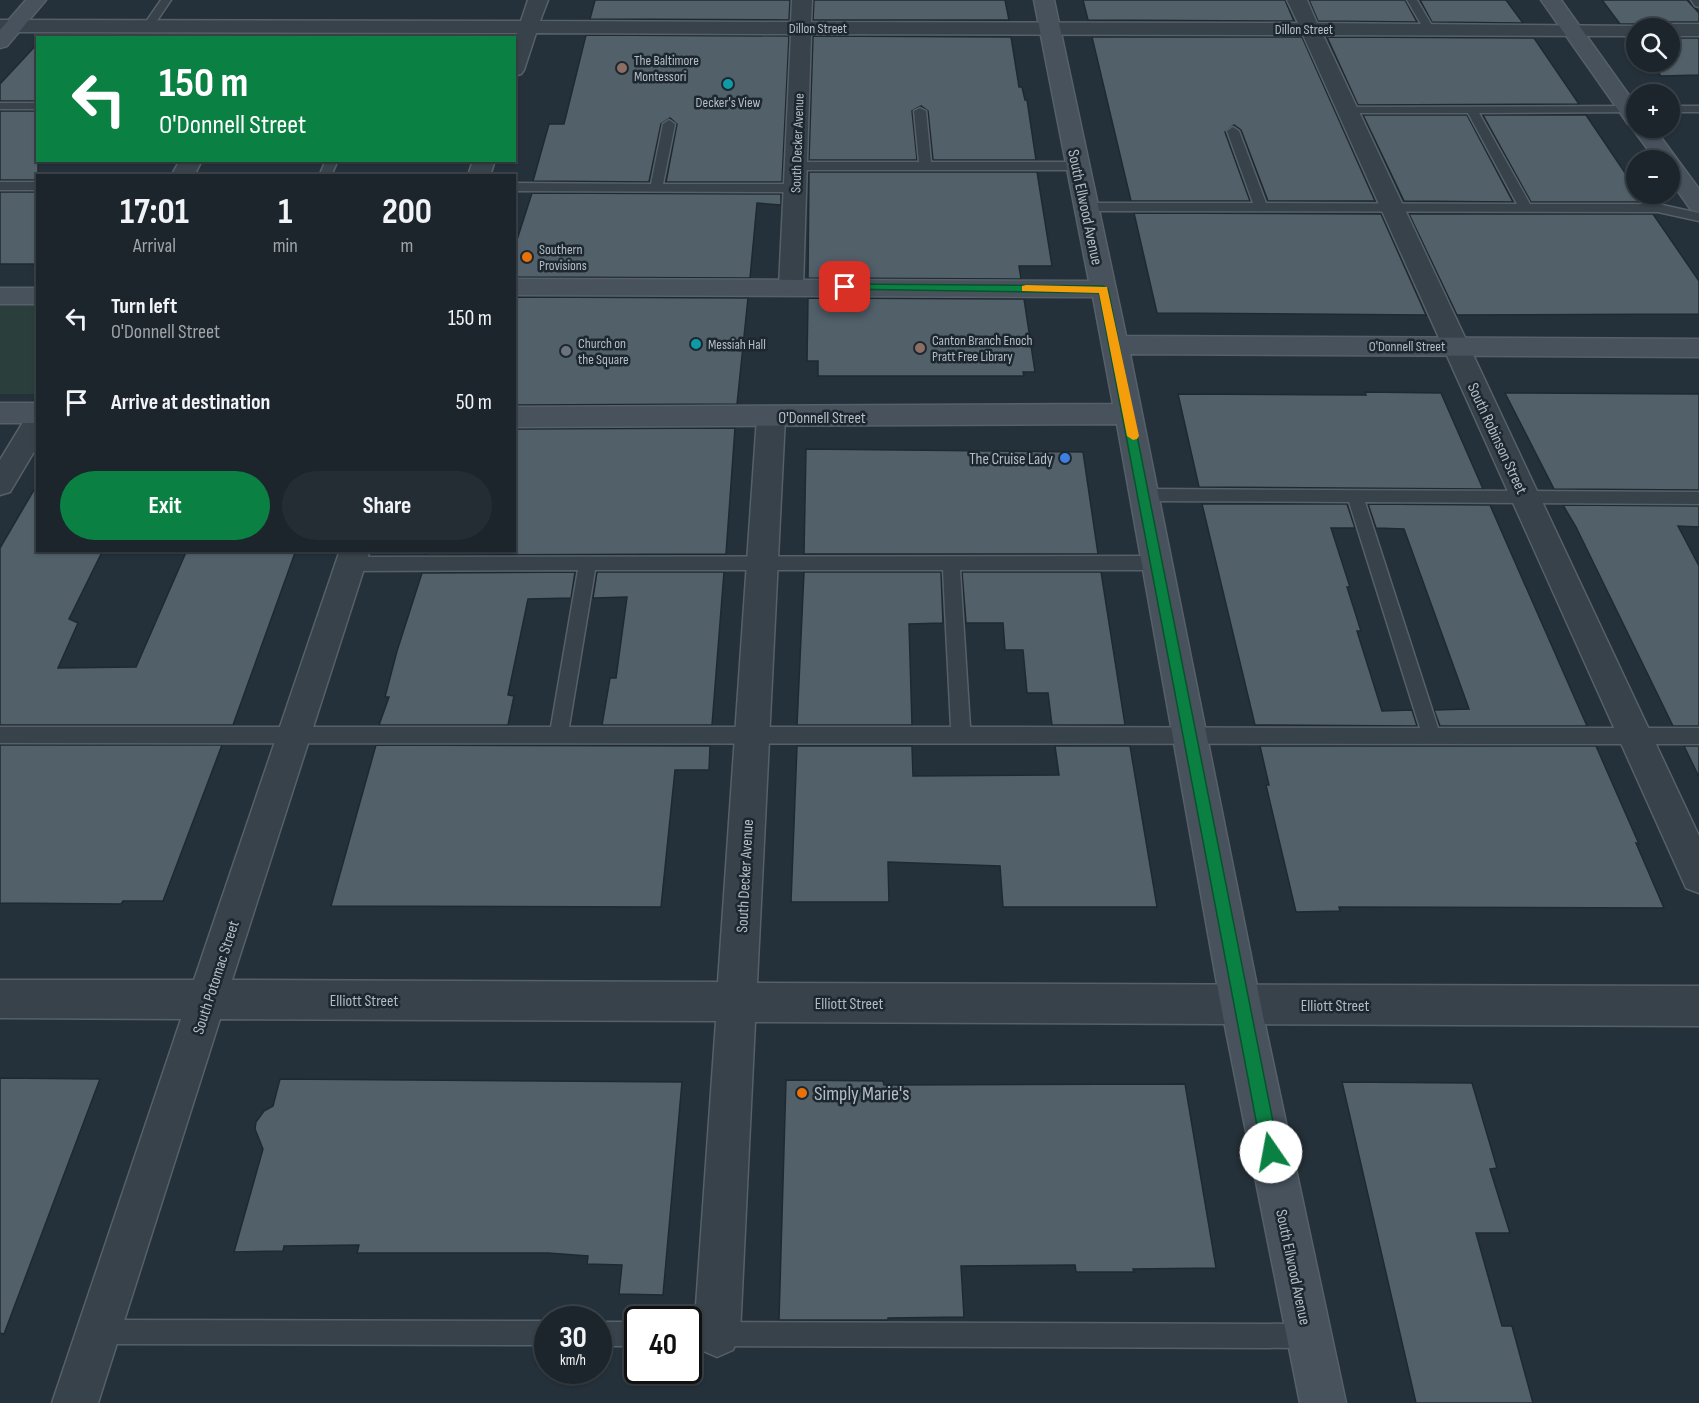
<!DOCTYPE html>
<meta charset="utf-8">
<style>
body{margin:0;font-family:"Sofia Sans Condensed",sans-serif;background:#252d34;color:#f1f3f6;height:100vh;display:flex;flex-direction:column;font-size:22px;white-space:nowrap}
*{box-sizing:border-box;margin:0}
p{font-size:20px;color:#a0a5a9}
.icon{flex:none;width:33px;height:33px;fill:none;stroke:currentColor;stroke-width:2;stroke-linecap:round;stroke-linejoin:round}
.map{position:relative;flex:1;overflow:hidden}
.drawer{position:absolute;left:36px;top:174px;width:480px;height:378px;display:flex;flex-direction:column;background:#1c252c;border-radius:0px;box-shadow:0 2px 4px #0004,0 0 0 2px #3a4248}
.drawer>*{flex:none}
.guide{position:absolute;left:36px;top:36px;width:480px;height:126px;border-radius:0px;box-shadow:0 2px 4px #0004,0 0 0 2px #3a4248;background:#0b8043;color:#fff;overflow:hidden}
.fabs{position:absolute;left:1626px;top:18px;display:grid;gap:12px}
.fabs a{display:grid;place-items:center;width:54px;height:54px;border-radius:50%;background:#1c252c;box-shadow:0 2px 4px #0004,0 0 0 2px #3a4248;font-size:30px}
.speed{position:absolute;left:534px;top:1306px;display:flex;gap:12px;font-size:30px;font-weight:700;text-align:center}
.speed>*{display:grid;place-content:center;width:78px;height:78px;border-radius:50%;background:#1c252c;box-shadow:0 2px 4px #0004,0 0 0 2px #3a4248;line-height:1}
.speed small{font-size:15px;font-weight:400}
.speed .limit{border:3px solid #111;border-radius:9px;background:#fff;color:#111}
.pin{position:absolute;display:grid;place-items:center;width:51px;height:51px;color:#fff;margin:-26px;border-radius:12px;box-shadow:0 3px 9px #0006}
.me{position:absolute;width:66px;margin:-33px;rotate:348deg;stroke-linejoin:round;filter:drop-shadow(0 0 4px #0008)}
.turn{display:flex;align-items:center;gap:21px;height:126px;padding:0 24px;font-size:27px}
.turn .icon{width:78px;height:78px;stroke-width:2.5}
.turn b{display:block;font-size:42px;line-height:51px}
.eta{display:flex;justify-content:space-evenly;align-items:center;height:102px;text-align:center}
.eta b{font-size:36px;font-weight:700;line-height:42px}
.cta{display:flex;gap:12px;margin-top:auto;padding:12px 24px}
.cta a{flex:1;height:69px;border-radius:36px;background:#0b8043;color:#fff;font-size:24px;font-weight:700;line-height:69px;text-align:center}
.cta a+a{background:#252d34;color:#f1f3f6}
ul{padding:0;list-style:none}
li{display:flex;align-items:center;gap:18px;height:84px;padding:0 24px}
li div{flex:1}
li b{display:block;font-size:22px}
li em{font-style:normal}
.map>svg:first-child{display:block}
.green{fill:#2a3f3c}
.building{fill:#52606a;stroke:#1f2931;stroke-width:1.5}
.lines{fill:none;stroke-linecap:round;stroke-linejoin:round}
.lane-casing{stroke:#566068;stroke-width:3}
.street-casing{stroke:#566068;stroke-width:3}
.secondary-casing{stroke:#566068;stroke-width:3}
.lane{fill:#38424a;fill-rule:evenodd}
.street{fill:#38424a;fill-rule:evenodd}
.secondary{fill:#47525d;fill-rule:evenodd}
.route{fill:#0b8043;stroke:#07532c;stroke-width:1.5}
.slow{fill:#f59e0b}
.education-dot{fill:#8d6e63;stroke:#1d272f;stroke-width:2}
.culture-dot{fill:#0f9aa8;stroke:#1d272f;stroke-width:2}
.food-dot{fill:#e8710a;stroke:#1d272f;stroke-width:2}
.worship-dot{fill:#6b7280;stroke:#1d272f;stroke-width:2}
.shop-dot{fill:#3f7fe0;stroke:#1d272f;stroke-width:2}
.labels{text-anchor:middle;stroke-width:5;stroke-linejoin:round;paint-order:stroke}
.far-street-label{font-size:14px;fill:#b4bdc6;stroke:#1d272f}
.far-poi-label{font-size:14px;fill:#b4bdc6;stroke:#1d272f;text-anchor:start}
.street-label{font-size:16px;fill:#b4bdc6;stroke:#1d272f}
.poi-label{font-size:16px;fill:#b4bdc6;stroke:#1d272f;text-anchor:end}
.near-poi-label{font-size:20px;fill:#b4bdc6;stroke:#1d272f;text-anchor:start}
</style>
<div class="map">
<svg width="1699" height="1403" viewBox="0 0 1699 1403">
<rect width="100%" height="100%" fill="#25313a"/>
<path class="green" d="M 0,302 L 37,302 L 37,394 L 0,394 Z"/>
<path class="building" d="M 595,0 L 790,0 L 789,20 L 590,19 Z
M 814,0 L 1005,0 L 1009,20 L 813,20 Z
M 1083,0 L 1285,0 L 1294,21 L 1088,20 Z
M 1309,0 L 1405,0 L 1417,22 L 1318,21 Z
M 1420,0 L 1506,0 L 1523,23 L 1432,22 Z
M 1602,0 L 1687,0 L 1699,13 L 1699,22 L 1670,22 L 1659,28 L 1647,28 L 1643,24 L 1620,24 Z
M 586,35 L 789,36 L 782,182 L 666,182 L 677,124 L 670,118 L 661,124 L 649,182 L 533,181 L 549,124 L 564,124 Z
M 813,36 L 1011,37 L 1019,87 L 1022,87 L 1025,100 L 1027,100 L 1036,160 L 933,160 L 928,111 L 921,106 L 912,111 L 917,160 L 809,160 Z
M 1092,37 L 1302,37 L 1375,201 L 1268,201 L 1241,130 L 1234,125 L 1225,132 L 1250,201 L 1131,201 Z
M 1327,37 L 1534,38 L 1579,104 L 1358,105 Z
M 1670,38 L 1699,38 L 1699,75 L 1661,76 L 1649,62 L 1670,62 Z
M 38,43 L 38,101 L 0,101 L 0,84 Z
M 0,111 L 38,111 L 38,180 L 0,180 Z
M 1363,115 L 1467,115 L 1513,202 L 1404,201 Z
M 1483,115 L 1586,115 L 1636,189 L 1636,194 L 1639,194 L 1645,202 L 1531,202 Z
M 809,172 L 1037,172 L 1052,266 L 1019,266 L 1021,279 L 808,278 Z
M 0,192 L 38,192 L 38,264 L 0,264 Z
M 532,193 L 781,194 L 781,205 L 757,203 L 750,278 L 514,277 L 514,249 Z
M 1134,213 L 1381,214 L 1426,315 L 1157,313 Z
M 1409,214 L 1653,214 L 1699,281 L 1699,314 L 1457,315 Z
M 514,297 L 748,298 L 737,404 L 514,405 Z
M 808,298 L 1024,299 L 1035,372 L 1023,372 L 1024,376 L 818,376 L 818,361 L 807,361 Z
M 1365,392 L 1441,393 L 1483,489 L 1199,487 L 1178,394 L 1366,395 Z
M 1505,393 L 1699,394 L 1699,490 L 1554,489 Z
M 735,428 L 726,554 L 427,555 L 428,550 L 514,550 L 514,429 Z
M 806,449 L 1083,452 L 1098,554 L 804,554 Z
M 38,483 L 38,550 L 103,550 L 69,619 L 78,623 L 58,668 L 136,667 L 187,550 L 296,550 L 233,725 L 0,725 L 0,548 Z
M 1202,504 L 1347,504 L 1355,528 L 1331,528 L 1350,587 L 1347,587 L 1361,631 L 1357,631 L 1382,711 L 1412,710 L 1417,726 L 1255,725 Z
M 1368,504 L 1490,505 L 1587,726 L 1440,726 L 1434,710 L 1469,709 L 1404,529 L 1376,528 Z
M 1563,505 L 1699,506 L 1699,527 L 1678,526 L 1699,566 L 1699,726 L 1673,726 L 1576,527 Z
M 575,572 L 571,598 L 528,599 L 508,695 L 514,696 L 508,725 L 379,725 L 389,697 L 385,697 L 397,651 L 422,573 Z
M 597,572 L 724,572 L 712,725 L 602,725 L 610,678 L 616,678 L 627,597 L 593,598 Z
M 804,572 L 941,572 L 943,623 L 909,624 L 912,725 L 797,725 Z
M 962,572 L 1101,572 L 1125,725 L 1052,725 L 1048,693 L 1027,693 L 1023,650 L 1005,650 L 1003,623 L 966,623 Z
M 0,745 L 222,745 L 163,901 L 123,901 L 121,904 L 0,903 Z
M 376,745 L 710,746 L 709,770 L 675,770 L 661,907 L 331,906 Z
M 797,746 L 912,746 L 913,776 L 1059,775 L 1055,746 L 1130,746 L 1157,907 L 1003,907 L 1000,866 L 888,862 L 889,902 L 791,902 Z
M 1260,746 L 1596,746 L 1639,844 L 1636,843 L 1664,908 L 1339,907 L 1340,911 L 1296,912 L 1266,785 L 1269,785 Z
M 1684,746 L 1699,746 L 1699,777 Z
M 0,1078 L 100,1079 L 4,1334 L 0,1333 Z
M 280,1079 L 682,1082 L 663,1295 L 619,1294 L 622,1265 L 587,1264 L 588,1256 L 548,1253 L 357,1253 L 359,1245 L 284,1246 L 283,1251 L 234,1252 L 263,1149 L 255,1129 L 256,1122 L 264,1111 L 273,1106 Z
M 786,1080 L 883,1081 L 884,1085 L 1185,1084 L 1216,1268 L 1133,1269 L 1134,1272 L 1076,1272 L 1075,1265 L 961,1266 L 964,1317 L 888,1318 L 888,1320 L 779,1320 Z
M 1342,1082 L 1472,1083 L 1497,1168 L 1490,1169 L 1510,1233 L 1476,1233 L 1502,1326 L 1512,1326 L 1533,1403 L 1416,1403 Z"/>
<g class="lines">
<g class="lane-casing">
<path id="lane" d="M 161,0 L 171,0 L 152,28 L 144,28 L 143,26 Z
M 1407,0 L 1417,0 L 1434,29 L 1433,31 L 1425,31 Z
M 1691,0 L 1699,0 L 1699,7 L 1695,6 Z
M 0,103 L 38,103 L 38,109 L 0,109 Z
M 1636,106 L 1636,112 L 1479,113 L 1530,204 L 1658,204 L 1699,213 L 1699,221 L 1658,212 L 1086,211 L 1080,207 L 1086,203 L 1253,203 L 1227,131 L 1233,127 L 1239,131 L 1266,203 L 1517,204 L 1468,113 L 1347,113 L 1341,110 L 1347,107 Z
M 1670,106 L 1699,106 L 1699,112 L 1670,112 Z
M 920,108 L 926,111 L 931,162 L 1078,162 L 1084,166 L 1078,170 L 796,170 L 790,166 L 796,162 L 919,162 L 914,111 Z
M 669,120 L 675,124 L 663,184 L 795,184 L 801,188 L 795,192 L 514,191 L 514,183 L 651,184 L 663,124 Z
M 326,160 L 338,160 L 331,176 L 319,176 Z
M 0,182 L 38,182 L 38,190 L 0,190 Z
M 1144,489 L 1699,492 L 1699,504 L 1365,502 L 1438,728 L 1699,728 L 1699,744 L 0,743 L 0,727 L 551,727 L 578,570 L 351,571 L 345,569 L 343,564 L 345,559 L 351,557 L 1157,556 L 1163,558 L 1165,563 L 1163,568 L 1157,570 L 960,570 L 970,727 L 1420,728 L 1349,502 L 1144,501 L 1138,499 L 1136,495 L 1138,491 ZM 595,570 L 943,570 L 951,727 L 569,727 Z
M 99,1320 L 548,1321 L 548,1345 L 99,1344 L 90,1341 L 87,1332 L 90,1323 Z
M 598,1322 L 638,1322 L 638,1346 L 598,1346 Z
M 688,1322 L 1309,1324 L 1318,1327 L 1321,1336 L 1318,1345 L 1309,1348 L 688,1346 Z"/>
</g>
<g class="street-casing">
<path id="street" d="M 528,0 L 548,0 L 540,21 L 791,22 L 792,0 L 812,0 L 811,22 L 1298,23 L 1287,0 L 1307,0 L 1317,23 L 1643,26 L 1645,28 L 1636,28 L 1636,36 L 1323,35 L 1699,836 L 1699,893 L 1686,888 L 1303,35 L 811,34 L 803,287 L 800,293 L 791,295 L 782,293 L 779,287 L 791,34 L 536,33 L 524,70 L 521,74 L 514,76 L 514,40 L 517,33 L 0,32 L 0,20 L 521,21 Z
M 1670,24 L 1699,24 L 1699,36 L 1670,36 L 1670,28 L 1661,28 Z
M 180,160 L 202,160 L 194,176 L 171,176 Z
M 473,160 L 495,160 L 490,176 L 468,176 Z
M 771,407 L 781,410 L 785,417 L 757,983 L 1699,986 L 1699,1026 L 755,1022 L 740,1334 L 733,1350 L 717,1357 L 701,1350 L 694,1334 L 716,1021 L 220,1019 L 98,1403 L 52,1403 L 181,1019 L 0,1018 L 0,980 L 194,980 L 340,550 L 370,550 L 232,980 L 718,982 L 757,417 L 761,410 Z
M 38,411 L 38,445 L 10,492 L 0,495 L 0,460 L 28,414 Z"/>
</g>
<g class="secondary-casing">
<path id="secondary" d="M 26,0 L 46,0 L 7,46 L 0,48 L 0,30 Z
M 1034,0 L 1054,0 L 1126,336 L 1699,339 L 1699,357 L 1130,354 L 1261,1006 L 1346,1403 L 1300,1403 L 1221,1006 L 1117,424 L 514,427 L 514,407 L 1113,404 L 1093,297 L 514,295 L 514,279 L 1089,281 Z
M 1541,0 L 1561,0 L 1636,105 L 1636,128 L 1654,128 L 1699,189 L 1699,212 L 1691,210 L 1670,180 L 1670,160 L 1656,160 L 1632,128 L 1634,125 L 1628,124 Z
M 0,288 L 38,288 L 38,304 L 0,304 Z
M 0,403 L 38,403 L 38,423 L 0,423 Z"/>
</g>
<use href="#lane" class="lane"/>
<use href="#street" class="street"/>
<use href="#secondary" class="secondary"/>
</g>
<path class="route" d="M 845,284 L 1103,286 L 1108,289 L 1279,1152 L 1277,1158 L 1271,1160 L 1265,1158 L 1262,1152 L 1099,293 L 842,289 L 840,287 Z"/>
<path class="slow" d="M 1026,285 L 1107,287 L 1139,436 L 1137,439 L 1133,440 L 1127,436 L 1099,293 L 1022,291 L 1022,286 Z"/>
<g class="education-dot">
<circle cx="622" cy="68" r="6"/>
<circle cx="920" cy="348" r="6"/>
</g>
<g class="culture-dot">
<circle cx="728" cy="84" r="6"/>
<circle cx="696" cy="344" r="6"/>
</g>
<g class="food-dot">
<circle cx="527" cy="257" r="6"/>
<circle cx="802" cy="1093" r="6"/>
</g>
<circle class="worship-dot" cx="566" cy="351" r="6"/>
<circle class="shop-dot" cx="1065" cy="458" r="6"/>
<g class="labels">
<g class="far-street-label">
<text x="818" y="33">Dillon Street</text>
<text x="1304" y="34">Dillon Street</text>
<text transform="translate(797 143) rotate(-88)" y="5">South Decker Avenue</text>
<text x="1407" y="351">O'Donnell Street</text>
</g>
<g class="far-poi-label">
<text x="634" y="65">The Baltimore<tspan x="634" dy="16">Montessori</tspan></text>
<text x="728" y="107" text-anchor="middle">Decker's View</text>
<text x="539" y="254">Southern<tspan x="539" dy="16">Provisions</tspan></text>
<text x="932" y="345">Canton Branch Enoch<tspan x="932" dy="16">Pratt Free Library</tspan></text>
<text x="578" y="348">Church on<tspan x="578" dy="16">the Square</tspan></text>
<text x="708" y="349">Messiah Hall</text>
</g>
<g class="street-label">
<text transform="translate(1086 207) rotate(78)" y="6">South Ellwood Avenue</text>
<text x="822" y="423">O'Donnell Street</text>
<text transform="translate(1498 438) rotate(65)" y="6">South Robinson Street</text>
<text transform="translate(744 876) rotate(-87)" y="6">South Decker Avenue</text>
<text transform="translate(215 977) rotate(-72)" y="6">South Potomac Street</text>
<text x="364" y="1006">Elliott Street</text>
<text x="849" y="1009">Elliott Street</text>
<text x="1335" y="1011">Elliott Street</text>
<text transform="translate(1294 1267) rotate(78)" y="6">South Ellwood Avenue</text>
</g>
<g class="poi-label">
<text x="1053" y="464">The Cruise Lady</text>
</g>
<g class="near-poi-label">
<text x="814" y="1100">Simply Marie's</text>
</g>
</g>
</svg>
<div class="fabs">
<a><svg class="icon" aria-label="search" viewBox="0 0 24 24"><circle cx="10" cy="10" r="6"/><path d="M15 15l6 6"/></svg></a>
<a>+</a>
<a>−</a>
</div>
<div class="speed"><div>30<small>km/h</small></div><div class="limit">40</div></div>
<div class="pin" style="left:845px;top:287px;background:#d93025"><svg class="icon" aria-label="arrive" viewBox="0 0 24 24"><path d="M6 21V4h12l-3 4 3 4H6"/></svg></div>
<svg class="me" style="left:1271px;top:1152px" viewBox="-20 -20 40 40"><circle r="19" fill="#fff"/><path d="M0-13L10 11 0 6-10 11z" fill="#0b8043"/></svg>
<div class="guide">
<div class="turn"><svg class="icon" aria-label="left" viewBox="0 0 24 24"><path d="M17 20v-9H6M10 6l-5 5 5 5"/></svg><div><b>150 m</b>O'Donnell Street</div></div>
</div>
<section class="drawer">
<div class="eta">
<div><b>17:01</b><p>Arrival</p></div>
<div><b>1</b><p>min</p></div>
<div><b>200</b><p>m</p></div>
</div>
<ul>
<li><svg class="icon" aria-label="left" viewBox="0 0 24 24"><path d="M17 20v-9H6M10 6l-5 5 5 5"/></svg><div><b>Turn left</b><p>O'Donnell Street</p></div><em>150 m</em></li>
<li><svg class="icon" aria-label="arrive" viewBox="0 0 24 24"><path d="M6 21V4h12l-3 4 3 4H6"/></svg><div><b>Arrive at destination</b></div><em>50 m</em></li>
</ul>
<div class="cta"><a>Exit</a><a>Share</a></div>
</section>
</div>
